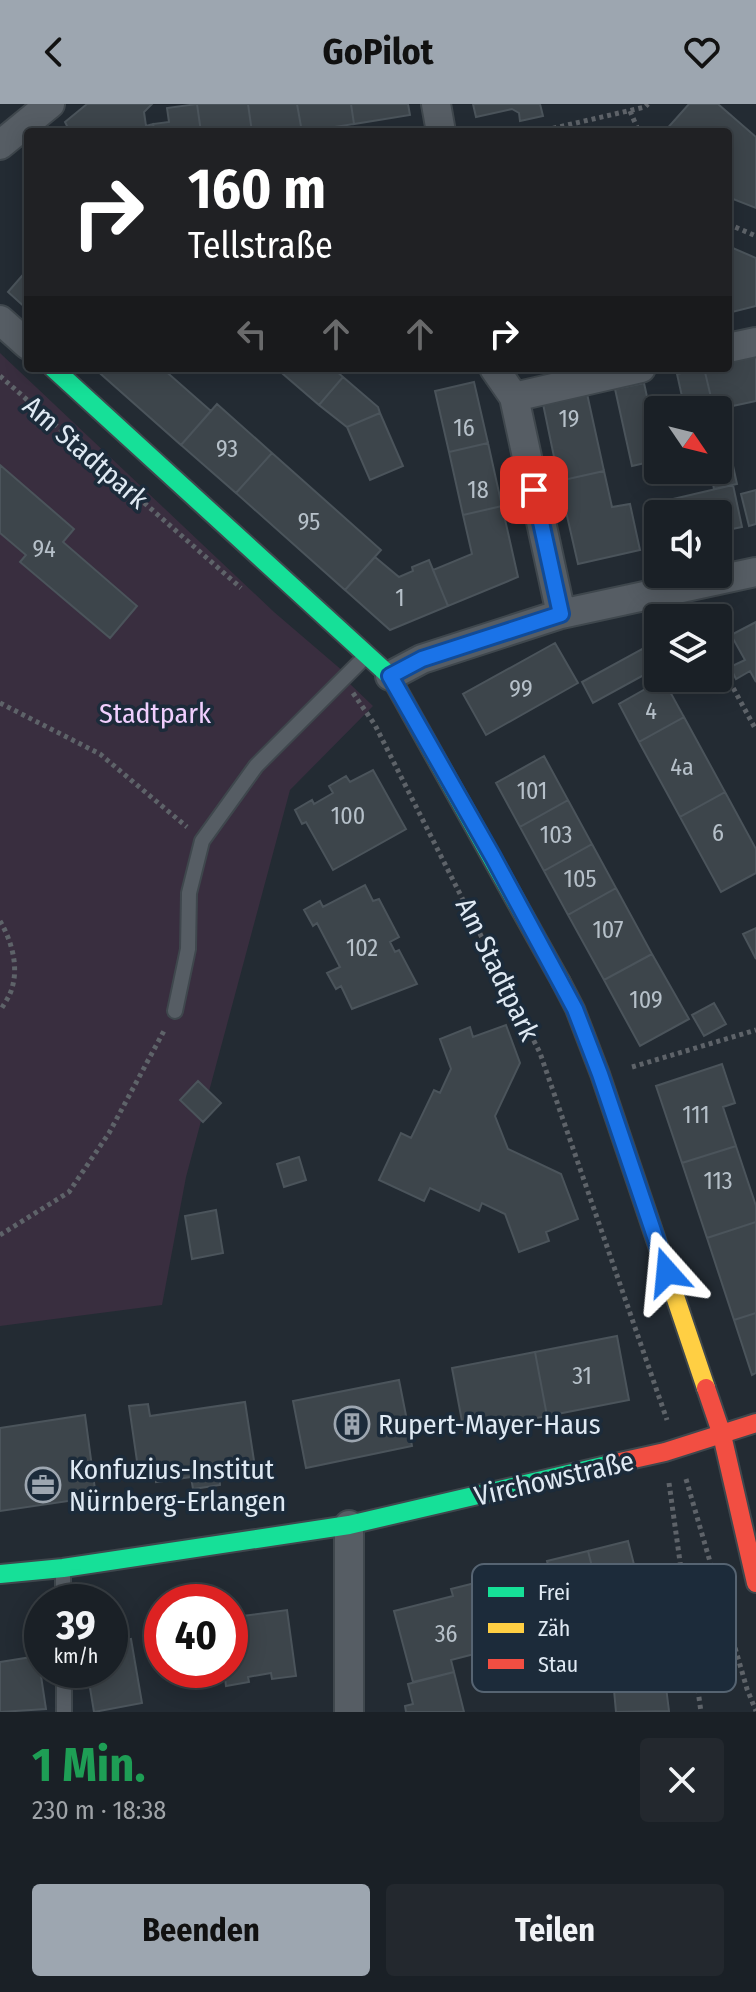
<!DOCTYPE html>
<html lang="de">
<meta charset="utf-8">
<style>
body{margin:0;font-family:"Fira Sans Condensed",sans-serif;background:#23282e;color:#f1f3f6;height:100vh;display:flex;flex-direction:column;font-size:30px;white-space:nowrap}
*{box-sizing:border-box;margin:0}
p{font-size:26px;color:#9fa3a7}
.icon{flex:none;width:44px;height:44px;fill:none;stroke:currentColor;stroke-width:2;stroke-linecap:round;stroke-linejoin:round}
.map{position:relative;height:1608px;overflow:hidden}
.side{display:flex;flex-direction:column;background:#1a2026;flex:1}
.side>*{flex:none}
.hud{position:absolute;left:24px;top:24px;width:708px;height:244px;border-radius:8px;box-shadow:0 4px 20px #0003,0 0 0 2px #383e43;background:#202124;color:#fff;overflow:hidden}
.needle{width:52px;rotate:125deg}
.fabs{position:absolute;left:644px;top:292px;display:grid;gap:16px}
.fabs a{display:grid;place-items:center;width:88px;height:88px;border-radius:8px;background:#1a2026;box-shadow:0 4px 20px #0003,0 0 0 2px #383e43;font-size:40px}
.speed{position:absolute;left:24px;top:1480px;display:flex;gap:16px;font-size:40px;font-weight:700;text-align:center}
.speed>*{display:grid;place-content:center;width:104px;height:104px;border-radius:50%;background:#1a2026;box-shadow:0 4px 20px #0003,0 0 0 2px #383e43;line-height:1}
.speed small{font-size:20px;font-weight:400}
.speed .limit{border:12px solid #d22;background:#fff;color:#111}
.pin{position:absolute;display:grid;place-items:center;width:68px;height:68px;color:#fff;margin:-34px;border-radius:16px;box-shadow:0 4px 12px #0006}
.me{position:absolute;width:88px;margin:-44px;rotate:342deg;stroke-linejoin:round;filter:drop-shadow(0 0 6px #0008)}
.turn{display:flex;align-items:center;gap:28px;height:168px;padding:0 32px;font-size:36px}
.turn .icon{width:104px;height:104px;stroke-width:2.5}
.turn b{display:block;font-size:56px;line-height:68px}
.lanes{display:flex;align-items:center;height:76px;padding:0 32px;background:#0003;justify-content:center;gap:40px;direction:ltr}
.lanes .off{opacity:.35}
.round{display:grid;place-items:center;flex:none;width:84px;height:84px;border-radius:8px;background:#23282e}
.head{display:flex;align-items:center;justify-content:space-between;height:136px;padding:0 32px}
h1{font-size:48px;font-weight:700;line-height:60px;color:#1e9e55}
.action{display:flex;gap:16px;margin-top:auto;padding:16px 32px}
.action a{flex:1;height:92px;border-radius:8px;background:#9da6b0;color:#111;font-size:32px;font-weight:700;line-height:92px;text-align:center}
.action a+a{background:#23282e;color:#f1f3f6}
header{display:flex;justify-content:space-between;align-items:center;height:104px;padding:0 32px;background:#9da6b0;color:#111;font-size:36px;font-weight:700}
.map>svg:first-child{display:block}
.green{fill:#392e3f}
.building{fill:#3d454b;stroke:#4b545b;stroke-width:2}
.lines{fill:none;stroke-linecap:round;stroke-linejoin:round}
.lane-casing{stroke:#3f474d;stroke-width:18}
.street-casing{stroke:#3f474d;stroke-width:32}
.fast-casing{stroke:#3f474d;stroke-width:22}
.slow-casing{stroke:#3f474d;stroke-width:22}
.jam-casing{stroke:#3f474d;stroke-width:22}
.path{stroke:#5e6369;stroke-width:5;stroke-dasharray:4 4;stroke-linecap:butt}
.lane{stroke:#565d64;stroke-width:14}
.street{stroke:#565d64;stroke-width:28}
.fast{stroke:#16e098;stroke-width:18}
.slow{stroke:#ffcf43;stroke-width:18}
.jam{stroke:#f24e42;stroke-width:18}
.route-casing{stroke:#114b97;stroke-width:20}
.route{stroke:#1a73e8;stroke-width:14}
.labels{text-anchor:middle;stroke-width:7;stroke-linejoin:round;paint-order:stroke}
.number-label{font-size:24px;fill:#b6c0c9}
.street-label{font-size:28px;fill:#dfe9f3;stroke:#1c2b3a}
.park-label{font-size:28px;fill:#f0cffe;stroke:#1c2b3a}
.poi-label{font-size:28px;fill:#dfe9f3;stroke:#1c2b3a;text-anchor:start}
.key{fill:#1c2b3a;stroke:#566472;stroke-width:2}
.key-label{font-size:22px;fill:#dfe9f3}
</style>
<header><svg class="icon" aria-label="back" viewBox="0 0 24 24"><path d="M15 5l-7 7 7 7"/></svg>GoPilot<svg class="icon" aria-label="heart" viewBox="0 0 24 24"><path d="M12 20l-8-8c-3-5 5-10 8-4 3-6 11-1 8 4z"/></svg></header>
<div class="map">
<svg width="756" height="1608" viewBox="0 0 756 1608">
<rect width="100%" height="100%" fill="#232b33"/>
<path class="green" d="M 0,249 L 274,508 L 351,574 L 349,579 L 373,602 L 290,686 L 186,1073 L 162,1201 L 0,1222 Z"/>
<path class="building" d="M 87,0 L 152,0 L 144,8 L 146,22 L 153,20 L 155,28 L 70,28 L 65,18 Z
M 197,0 L 201,28 L 155,28 L 153,20 L 169,18 L 167,4 Z
M 197,0 L 248,0 L 252,28 L 201,28 Z
M 248,0 L 297,0 L 302,28 L 252,28 Z
M 297,0 L 351,0 L 354,20 L 302,28 Z
M 351,0 L 408,0 L 410,11 L 354,20 Z
M 473,0 L 540,0 L 543,12 L 520,17 L 519,9 L 512,5 L 476,13 Z
M 689,0 L 718,0 L 756,33 L 756,104 L 728,93 L 728,28 L 664,28 Z
M 728,142 L 756,154 L 756,202 L 728,209 Z
M 28,165 L 28,206 L 8,188 Z
M 756,251 L 756,297 L 714,306 L 704,264 L 728,264 L 728,258 Z
M 94,264 L 162,264 L 211,307 L 181,341 Z
M 276,264 L 333,264 L 343,273 L 319,301 Z
M 704,264 L 714,306 L 685,306 L 677,270 Z
M 343,273 L 378,303 L 380,309 L 347,323 L 319,301 Z
M 474,278 L 488,339 L 449,348 L 435,287 Z
M 644,279 L 658,343 L 658,356 L 632,362 L 615,285 Z
M 586,285 L 604,367 L 559,377 L 542,295 Z
M 217,300 L 272,349 L 236,389 L 181,341 Z
M 380,309 L 403,362 L 370,376 L 347,323 Z
M 488,339 L 502,402 L 463,411 L 449,348 Z
M 728,339 L 737,380 L 714,385 L 710,366 L 718,366 L 718,342 Z
M 272,349 L 381,446 L 345,486 L 236,389 Z
M 0,361 L 74,425 L 63,438 L 137,502 L 110,534 L 20,458 L 26,451 L 0,429 Z
M 604,367 L 612,403 L 630,400 L 640,446 L 578,460 L 559,377 Z
M 733,381 L 742,423 L 718,428 L 718,410 L 676,410 L 673,395 Z
M 756,386 L 756,420 L 749,422 L 741,390 Z
M 502,402 L 518,473 L 448,502 L 433,466 L 472,450 L 463,411 Z
M 375,453 L 399,473 L 413,467 L 412,463 L 429,456 L 448,502 L 390,526 L 345,486 Z
M 756,518 L 756,578 L 750,567 L 736,575 L 730,563 L 745,556 L 731,531 Z
M 555,539 L 578,579 L 486,631 L 463,590 Z
M 642,545 L 653,566 L 593,599 L 582,578 Z
M 663,575 L 684,613 L 639,638 L 619,600 Z
M 684,613 L 725,688 L 680,713 L 639,638 Z
M 544,652 L 568,696 L 520,723 L 496,679 Z
M 373,666 L 406,725 L 333,766 L 306,718 L 302,720 L 295,706 L 312,696 L 314,700 L 333,689 L 329,682 L 346,672 L 350,678 Z
M 725,688 L 756,745 L 756,769 L 721,788 L 680,713 Z
M 568,696 L 592,740 L 544,767 L 520,723 Z
M 592,740 L 616,784 L 568,811 L 544,767 Z
M 365,781 L 373,797 L 379,795 L 399,833 L 390,838 L 395,848 L 399,846 L 417,880 L 352,905 L 341,882 L 336,885 L 327,869 L 340,863 L 317,819 L 313,822 L 304,806 L 320,797 L 323,803 Z
M 616,784 L 652,850 L 604,876 L 568,811 Z
M 756,824 L 756,855 L 743,830 Z
M 652,850 L 689,915 L 640,942 L 604,876 Z
M 714,899 L 726,920 L 704,932 L 692,911 Z
M 506,921 L 520,959 L 495,1012 L 508,1045 L 561,1070 L 578,1115 L 546,1128 L 549,1137 L 519,1148 L 505,1110 L 482,1099 L 479,1107 L 430,1084 L 424,1097 L 379,1076 L 401,1029 L 411,1034 L 434,986 L 440,989 L 451,965 L 440,935 L 470,923 L 473,933 Z
M 722,960 L 735,999 L 723,1003 L 736,1042 L 682,1059 L 656,982 Z
M 198,977 L 221,999 L 203,1018 L 180,996 Z
M 736,1042 L 756,1102 L 756,1118 L 707,1134 L 682,1059 Z
M 299,1053 L 306,1076 L 284,1083 L 277,1060 Z
M 216,1106 L 223,1149 L 192,1155 L 185,1112 Z
M 756,1118 L 756,1209 L 734,1216 L 707,1134 Z
M 756,1209 L 756,1269 L 752,1271 L 734,1216 Z
M 617,1232 L 629,1296 L 547,1312 L 535,1248 Z
M 535,1248 L 547,1312 L 464,1328 L 452,1264 Z
M 399,1276 L 412,1342 L 306,1364 L 293,1297 Z
M 245,1298 L 255,1363 L 219,1369 L 220,1381 L 193,1385 L 191,1373 L 156,1378 L 153,1361 L 138,1364 L 129,1302 L 148,1300 L 150,1312 Z
M 85,1311 L 96,1393 L 0,1407 L 0,1324 Z
M 628,1437 L 640,1484 L 600,1494 L 588,1447 Z
M 588,1447 L 600,1494 L 560,1505 L 547,1457 Z
M 479,1478 L 484,1501 L 496,1498 L 503,1527 L 482,1533 L 486,1547 L 451,1556 L 454,1568 L 413,1578 L 394,1507 L 453,1492 L 451,1485 Z
M 287,1506 L 296,1572 L 272,1575 L 271,1569 L 248,1573 L 249,1578 L 226,1582 L 224,1566 L 230,1566 L 230,1511 L 235,1513 Z
M 131,1535 L 142,1599 L 94,1608 L 87,1566 L 110,1566 L 110,1539 Z
M 38,1552 L 46,1605 L 0,1608 L 0,1558 Z
M 663,1559 L 669,1607 L 616,1608 L 612,1564 Z
M 454,1568 L 464,1608 L 406,1608 L 405,1602 L 413,1600 L 408,1580 Z"/>
<g class="lines">
<g class="lane-casing">
<path id="lane" d="M 175,907 L 188,845 L 189,789 L 202,737 L 256,662 L 365,553
M 63,1466 L 63,1498
M 64,1566 L 64,1608"/>
</g>
<g class="street-casing">
<path id="street" d="M 436,0 L 441,28
M 0,41 L 50,0
M 0,216 L 28,241
M 728,244 L 756,238
M 494,264 L 514,293 L 561,510
M 514,293 L 641,264
M 390,572 L 422,555 L 561,510 L 756,468
M 349,1608 L 349,1421"/>
</g>
<g class="fast-casing">
<path id="fast" d="M 53,264 L 390,572 L 561,878
M 0,1470 L 63,1464 L 349,1421 L 611,1360"/>
</g>
<g class="slow-casing">
<path id="slow" d="M 561,878 L 575,905 L 600,970 L 706,1284"/>
</g>
<g class="jam-casing">
<path id="jam" d="M 706,1284 L 722,1331 L 756,1479
M 611,1360 L 665,1348 L 756,1319"/>
</g>
<path class="path" d="M 630,7 L 639,28
M 537,28 L 645,3 L 648,0
M 728,120 L 756,132
M 0,272 L 241,484
M 718,556 L 756,626
M 353,589 L 375,621 L 540,949 L 667,1316
M 0,599 L 100,650 L 187,723
M 0,817 C 11,836 19,861 12,884 C 10,892 4,900 0,907
M 632,963 L 756,926
M 0,1131 L 69,1088 L 109,1029 L 165,925
M 686,1375 L 747,1585 L 756,1607
M 669,1379 L 701,1608
M 682,1472 L 712,1467"/>
<use href="#lane" class="lane"/>
<use href="#street" class="street"/>
<use href="#fast" class="fast"/>
<use href="#slow" class="slow"/>
<use href="#jam" class="jam"/>
</g>
<g class="lines">
<g class="route-casing">
<path id="route" d="M 534,386 L 561,510 L 422,555 L 390,572 L 493,753 L 575,905 L 600,970 L 667,1168"/>
</g>
<use href="#route" class="route"/>
</g>
<defs>
<g id="building-ring" transform="scale(1.8)"><circle r="9.5" fill="#1c2b3a" stroke="#9da6b0" stroke-width="1.5"/><path d="M-4-6H4V6H1V3H-1V6H-4ZM-2.5-4.3h1.7v1.8h-1.7ZM.8-4.3h1.7v1.8H.8ZM-2.5-1h1.7V.8h-1.7ZM.8-1h1.7V.8H.8Z" fill="#9da6b0"/></g>
<g id="office-ring" transform="scale(1.8)"><circle r="9.5" fill="#1c2b3a" stroke="#9da6b0" stroke-width="1.5"/><path d="M-6-3h4V-5.5h4V-3h4V5H-6ZM-1-4.5V-3h2v-1.5ZM-6 0V1H6V0Z" fill="#9da6b0"/></g>
</defs>
<g fill-rule="evenodd">
<use href="#building-ring" x="352" y="1320"/>
<use href="#office-ring" x="43" y="1381"/>
</g>
<g class="labels">
<g class="number-label">
<text x="569" y="323">19</text>
<text x="464" y="332">16</text>
<text x="227" y="353">93</text>
<text x="478" y="394">18</text>
<text x="309" y="426">95</text>
<text x="44" y="453">94</text>
<text x="400" y="502">1</text>
<text x="521" y="593">99</text>
<text x="651" y="615">4</text>
<text x="682" y="671">4a</text>
<text x="532" y="695">101</text>
<text x="348" y="720">100</text>
<text x="718" y="737">6</text>
<text x="556" y="739">103</text>
<text x="580" y="783">105</text>
<text x="608" y="834">107</text>
<text x="362" y="852">102</text>
<text x="646" y="904">109</text>
<text x="696" y="1019">111</text>
<text x="718" y="1085">113</text>
<text x="582" y="1280">31</text>
<text x="446" y="1538">36</text>
</g>
<g class="street-label">
<text transform="translate(86 348) rotate(41)" y="10">Am Stadtpark</text>
<text transform="translate(498 865) rotate(64)" y="10">Am Stadtpark</text>
<text transform="translate(554 1374) rotate(-13)" y="10">Virchowstraße</text>
</g>
<g class="park-label">
<text x="155" y="619">Stadtpark</text>
</g>
<g class="poi-label">
<text x="378" y="1330">Rupert-Mayer-Haus</text>
<text x="69" y="1375">Konfuzius-Institut<tspan x="69" dy="32">Nürnberg-Erlangen</tspan></text>
</g>
</g>
<rect x="472" y="1460" width="264" height="128" rx="12" class="key"/>
<rect x="488" y="1483" width="36" height="10" fill="#16e098"/>
<rect x="488" y="1519" width="36" height="10" fill="#ffcf43"/>
<rect x="488" y="1555" width="36" height="10" fill="#f24e42"/>
<g class="key-label">
<text x="538" y="1496">Frei</text>
<text x="538" y="1532">Zäh</text>
<text x="538" y="1568">Stau</text>
</g>
</svg>
<div class="fabs">
<a><svg class="needle" viewBox="-14 -14 28 28"><path d="M0-13l5 13h-10z" fill="#e53935"/><path d="M0 13l5-13h-10z" fill="#9fa3a7"/></svg></a>
<a><svg class="icon" aria-label="sound" viewBox="0 0 24 24"><path d="M4 9h4l5-4v14l-5-4H4zM17 9q2 3 0 6"/></svg></a>
<a><svg class="icon" aria-label="layers" viewBox="0 0 24 24"><path d="M12 4l9 5-9 5-9-5zM3 14l9 5 9-5"/></svg></a>
</div>
<div class="speed"><div>39<small>km/h</small></div><div class="limit">40</div></div>
<div class="pin" style="left:534px;top:386px;background:#d93025"><svg class="icon" aria-label="arrive" viewBox="0 0 24 24"><path d="M6 21V4h12l-3 4 3 4H6"/></svg></div>
<svg class="me" style="left:667px;top:1168px" viewBox="-20 -20 40 40"><path d="M0-17L14 15 0 8-14 15z" fill="#1a73e8" stroke="#fff" stroke-width="4"/></svg>
<div class="hud">
<div class="turn"><svg class="icon" aria-label="right" viewBox="0 0 24 24"><path d="M7 20v-9h11M14 6l5 5-5 5"/></svg><div><b>160 m</b>Tellstraße</div></div>
<div class="lanes"><svg class="icon off" aria-label="left" viewBox="0 0 24 24"><path d="M17 20v-9H6M10 6l-5 5 5 5"/></svg><svg class="icon off" aria-label="ahead" viewBox="0 0 24 24"><path d="M12 20V5M6 11l6-6 6 6"/></svg><svg class="icon off" aria-label="ahead" viewBox="0 0 24 24"><path d="M12 20V5M6 11l6-6 6 6"/></svg><svg class="icon" aria-label="right" viewBox="0 0 24 24"><path d="M7 20v-9h11M14 6l5 5-5 5"/></svg></div>
</div>
</div>
<section class="side">
<div class="head"><div><h1>1 Min.</h1><p>230 m · 18:38</p></div><a class="round"><svg class="icon" aria-label="close" viewBox="0 0 24 24"><path d="M6 6l12 12M18 6L6 18"/></svg></a></div>
<div class="action"><a>Beenden</a><a>Teilen</a></div>
</section>
